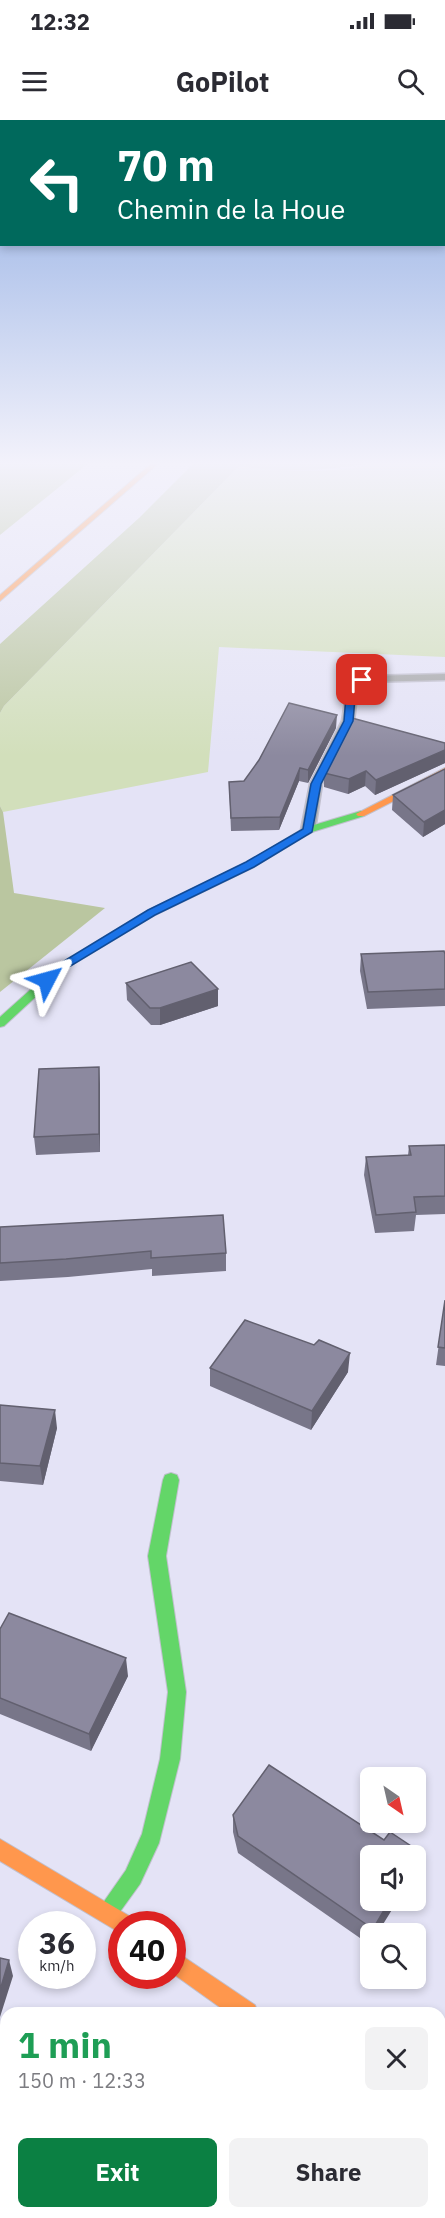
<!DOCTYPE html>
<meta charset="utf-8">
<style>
body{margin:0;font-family:"IBM Plex Sans",sans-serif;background:#f2f2f3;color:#2b2b33;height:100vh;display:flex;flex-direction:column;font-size:22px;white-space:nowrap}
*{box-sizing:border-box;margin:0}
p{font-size:20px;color:#7c7c81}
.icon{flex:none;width:33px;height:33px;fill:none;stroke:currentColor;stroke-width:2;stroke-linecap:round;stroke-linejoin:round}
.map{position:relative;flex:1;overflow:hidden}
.sheet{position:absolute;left:0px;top:1887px;width:446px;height:212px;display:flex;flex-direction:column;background:#fff;border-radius:18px 18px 0 0;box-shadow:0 3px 9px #0003}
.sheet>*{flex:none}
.guide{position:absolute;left:0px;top:0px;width:446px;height:126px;box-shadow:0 3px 9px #0003;background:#00695c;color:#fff;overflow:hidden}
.needle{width:39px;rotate:146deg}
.buttons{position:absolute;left:360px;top:1647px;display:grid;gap:12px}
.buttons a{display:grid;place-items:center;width:66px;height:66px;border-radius:9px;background:#fff;box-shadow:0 3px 9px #0003;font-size:30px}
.speed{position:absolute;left:18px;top:1791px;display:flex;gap:12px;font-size:30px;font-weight:700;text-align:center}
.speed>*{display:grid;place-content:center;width:78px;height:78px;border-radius:50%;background:#fff;box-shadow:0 3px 9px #0003;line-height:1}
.speed small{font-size:15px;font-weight:400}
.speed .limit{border:9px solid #d22;background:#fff;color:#111}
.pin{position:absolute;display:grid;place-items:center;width:51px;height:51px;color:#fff;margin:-26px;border-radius:12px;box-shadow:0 3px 9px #0006}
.me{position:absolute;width:66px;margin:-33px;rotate:51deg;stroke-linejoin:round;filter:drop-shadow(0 0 4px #0008)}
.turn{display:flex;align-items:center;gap:21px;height:126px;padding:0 18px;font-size:27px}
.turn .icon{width:78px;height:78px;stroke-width:2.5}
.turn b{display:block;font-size:42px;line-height:51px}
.round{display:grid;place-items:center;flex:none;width:63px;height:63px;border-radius:9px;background:#f2f2f3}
.head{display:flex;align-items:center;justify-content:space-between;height:102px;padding:0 18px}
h1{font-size:36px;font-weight:800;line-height:45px;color:#1e9e55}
.action{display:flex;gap:12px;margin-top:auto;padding:12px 18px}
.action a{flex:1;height:69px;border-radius:9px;background:#0b8043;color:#fff;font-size:24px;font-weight:800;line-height:69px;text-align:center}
.action a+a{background:#f2f2f3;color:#2b2b33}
.status{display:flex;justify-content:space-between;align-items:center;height:42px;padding:0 30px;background:#fff;direction:ltr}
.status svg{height:16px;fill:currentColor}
header{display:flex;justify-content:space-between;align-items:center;height:78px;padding:0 18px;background:#fff;font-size:27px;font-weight:800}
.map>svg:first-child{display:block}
.green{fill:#d2dfbb}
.forest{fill:#bac6a0}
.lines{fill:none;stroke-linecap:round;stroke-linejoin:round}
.lane-casing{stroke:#c1c0ce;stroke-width:3}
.fast-casing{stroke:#c1c0ce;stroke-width:2}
.slow-casing{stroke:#c1c0ce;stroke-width:2}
.lane{fill:#a6a7a9;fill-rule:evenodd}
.fast{fill:#63d668;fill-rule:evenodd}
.slow{fill:#ff974d;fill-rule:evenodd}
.wall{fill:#787689}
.shaded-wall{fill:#62606f}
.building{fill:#8c899f;stroke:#62606f;stroke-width:1.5}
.route{fill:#1a73e8;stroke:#114b97;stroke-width:1.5}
</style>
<div class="status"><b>12:32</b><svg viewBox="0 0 49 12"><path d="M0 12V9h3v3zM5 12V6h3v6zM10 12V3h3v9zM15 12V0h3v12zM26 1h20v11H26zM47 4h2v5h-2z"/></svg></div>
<header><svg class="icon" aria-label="menu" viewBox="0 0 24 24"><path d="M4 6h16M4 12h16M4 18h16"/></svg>GoPilot<svg class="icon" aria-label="search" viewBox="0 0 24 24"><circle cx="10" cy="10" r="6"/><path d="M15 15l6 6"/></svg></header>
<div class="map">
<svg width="445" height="2098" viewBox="0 0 445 2098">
<rect width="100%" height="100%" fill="#e4e3f6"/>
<path class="green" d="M 375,342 L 445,342 L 445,537 L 219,527 L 208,652 L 3,692 L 0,686 L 0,593 L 4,586 L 239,346 C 269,351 349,355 375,342 Z"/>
<path class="forest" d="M 0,342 L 90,342 L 0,415 Z
M 195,342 L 375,343 C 329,350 285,353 239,346 L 4,586 L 0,593 L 0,524 L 139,398 Z
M 0,686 L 3,692 L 14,773 L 105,788 L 0,872 Z"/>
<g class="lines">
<g class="lane-casing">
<path id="lane" d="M 445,554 L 445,560 L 369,562 L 358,566 L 354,601 L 322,664 L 315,710 L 308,714 L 303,713 L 301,710 L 310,664 L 342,601 L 348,562 L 368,556 Z"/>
</g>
<g class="fast-casing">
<path id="fast" d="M 361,691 L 364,692 L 364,696 L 312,712 L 254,747 L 155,795 L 67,848 L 4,906 L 0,907 L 0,897 L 59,844 L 147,791 L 246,743 L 304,708 Z
M 171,1353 L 177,1355 L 179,1360 L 166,1436 L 186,1572 L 180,1639 L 159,1723 L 140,1764 L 114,1800 L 107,1804 L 100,1800 L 96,1793 L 126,1750 L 142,1714 L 160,1639 L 168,1572 L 148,1436 L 163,1360 L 165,1355 Z
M 440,2019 L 445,2021 L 445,2047 L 440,2044 Z"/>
</g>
<g class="slow-casing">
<path id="slow" d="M 153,342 L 160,342 L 0,481 L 0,475 Z
M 445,648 L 445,655 L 364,696 L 358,696 L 356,694 Z
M 0,1719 L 131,1797 L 134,1804 L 122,1804 L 122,1814 L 117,1811 L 0,1741 Z
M 172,1829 L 255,1885 L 258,1893 L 228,1893 L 172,1853 Z"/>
</g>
<use href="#lane" class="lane"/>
<use href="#fast" class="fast"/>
<use href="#slow" class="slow"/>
</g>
<path class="wall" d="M 336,608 L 308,663 L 299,661 L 279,710 L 231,711 L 229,662 L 244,661 Z
M 445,623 L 445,643 L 375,675 L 365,666 L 348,674 L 324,667 L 324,653 Z
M 445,649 L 445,704 L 423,717 L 392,690 L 393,675 Z
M 361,834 L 445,834 L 445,886 L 367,889 L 360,851 Z
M 126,863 L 218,869 L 218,886 L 160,905 L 151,905 L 127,880 Z
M 100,964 L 100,1032 L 36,1035 L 34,1017 Z
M 445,1025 L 445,1094 L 416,1095 L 414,1111 L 375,1113 L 364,1055 L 366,1037 L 408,1035 L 409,1026 Z
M 0,1107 L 226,1133 L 226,1151 L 152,1156 L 152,1149 L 68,1157 L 0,1161 Z
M 445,1180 L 445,1246 L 436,1245 Z
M 210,1248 L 348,1252 L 311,1310 L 210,1266 Z
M 0,1285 L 57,1308 L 43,1365 L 0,1361 Z
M 0,1509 L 128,1556 L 91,1631 L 0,1594 Z
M 233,1695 L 384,1720 L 420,1732 L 417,1748 L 416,1751 L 416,1736 L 377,1814 L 370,1814 L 370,1825 L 238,1733 L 233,1712 Z"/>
<path class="shaded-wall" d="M 337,595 L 336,608 L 308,663 L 308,650 Z
M 445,630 L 445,643 L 375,675 L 376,660 Z
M 300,648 L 299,661 L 279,710 L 280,697 Z
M 366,651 L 365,666 L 348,674 L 349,659 Z
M 445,690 L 445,704 L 423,717 L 424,702 Z
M 218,869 L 218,886 L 160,905 L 160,888 Z
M 99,947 L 100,964 L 100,1032 L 99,1014 Z
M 350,1233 L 348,1252 L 311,1310 L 312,1291 Z
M 55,1290 L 57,1308 L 43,1365 L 40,1346 Z
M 126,1538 L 128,1556 L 91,1631 L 89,1614 Z
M 420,1732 L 417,1748 L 416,1751 L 416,1739 Z
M 390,1780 L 398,1780 L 377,1814 L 372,1814 L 373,1809 Z
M 9,1840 L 13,1856 L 0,1897 L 0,1870 Z"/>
<path class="building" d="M 289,583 L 337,595 L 308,650 L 300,648 L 280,697 L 231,698 L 229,662 L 244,661 L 259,640 Z
M 352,598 L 445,623 L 445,630 L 376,660 L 366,651 L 349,659 L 324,653 Z
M 445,649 L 445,690 L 424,702 L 393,675 Z
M 444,831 L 445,834 L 445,869 L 368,872 L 361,834 Z
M 191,842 L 218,869 L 160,888 L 150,888 L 126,863 Z
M 99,947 L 99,1014 L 34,1017 L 39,949 Z
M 445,1025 L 445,1076 L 414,1077 L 416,1092 L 376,1095 L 366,1037 L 411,1035 L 409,1026 Z
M 223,1095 L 226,1133 L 151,1138 L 151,1131 L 66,1139 L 0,1143 L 0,1107 Z
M 445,1180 L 445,1228 L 438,1227 Z
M 245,1200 L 314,1225 L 319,1220 L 350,1233 L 312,1291 L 210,1248 Z
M 0,1285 L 55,1290 L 40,1346 L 0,1343 Z
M 9,1493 L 126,1538 L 89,1614 L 0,1578 L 0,1509 Z
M 269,1645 L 384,1720 L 390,1712 L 420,1732 L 416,1739 L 416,1736 L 370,1736 L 370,1780 L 390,1780 L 373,1809 L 238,1716 L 233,1695 Z
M 0,1838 L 9,1840 L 0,1870 Z
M 102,2092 L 208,2092 L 215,2098 L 99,2098 Z"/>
<linearGradient id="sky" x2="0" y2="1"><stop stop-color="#8caae2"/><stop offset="0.54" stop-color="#f3f2fb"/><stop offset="1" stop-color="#f3f2fb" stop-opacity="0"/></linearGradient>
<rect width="445" height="636" fill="url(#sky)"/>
<path class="route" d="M 362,557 L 367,560 L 356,566 L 353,601 L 321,664 L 312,712 L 254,747 L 155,795 L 67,848 L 51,863 L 43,863 L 43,858 L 59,844 L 148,790 L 246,742 L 303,709 L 311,664 L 344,601 L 347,564 Z"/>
</svg>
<div class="buttons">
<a><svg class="needle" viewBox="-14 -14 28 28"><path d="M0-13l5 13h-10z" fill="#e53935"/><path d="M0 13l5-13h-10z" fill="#7c7c81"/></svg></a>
<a><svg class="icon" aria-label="sound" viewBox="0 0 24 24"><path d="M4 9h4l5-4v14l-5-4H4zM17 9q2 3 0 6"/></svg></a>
<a><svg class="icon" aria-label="search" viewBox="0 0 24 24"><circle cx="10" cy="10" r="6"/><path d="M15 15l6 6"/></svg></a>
</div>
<div class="speed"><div>36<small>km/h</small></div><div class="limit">40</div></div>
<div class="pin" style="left:362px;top:560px;background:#d93025"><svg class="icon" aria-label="arrive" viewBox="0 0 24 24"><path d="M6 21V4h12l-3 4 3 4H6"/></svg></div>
<svg class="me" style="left:47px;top:860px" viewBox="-20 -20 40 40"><path d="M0-17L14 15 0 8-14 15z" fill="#1a73e8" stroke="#fff" stroke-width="4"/></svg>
<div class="guide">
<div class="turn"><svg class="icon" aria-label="left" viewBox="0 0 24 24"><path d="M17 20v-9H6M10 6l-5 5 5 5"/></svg><div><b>70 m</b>Chemin de la Houe</div></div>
</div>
<section class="sheet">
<div class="head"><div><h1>1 min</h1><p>150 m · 12:33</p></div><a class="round"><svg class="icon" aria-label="close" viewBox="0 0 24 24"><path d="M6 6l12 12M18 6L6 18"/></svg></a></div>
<div class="action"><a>Exit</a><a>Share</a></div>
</section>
</div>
